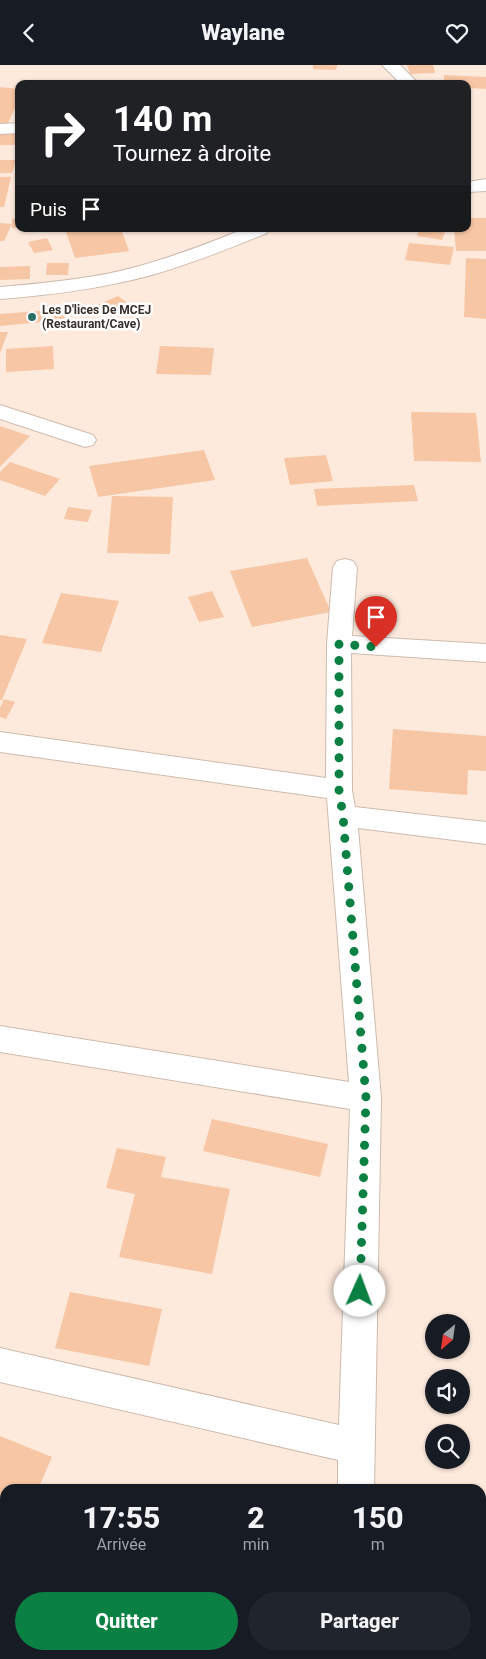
<!DOCTYPE html>
<html lang="fr">
<meta charset="utf-8">
<style>
body{margin:0;font-family:Roboto,sans-serif;background:#20242c;color:#f1f3f6;height:100vh;display:flex;flex-direction:column;font-size:19px;white-space:nowrap}
*{box-sizing:border-box;margin:0}
p{font-size:16px;color:#9ea1a6}
.icon{flex:none;width:28px;height:28px;fill:none;stroke:currentColor;stroke-width:2;stroke-linecap:round;stroke-linejoin:round}
.map{position:relative;flex:1;overflow:hidden}
.drawer{position:absolute;left:0px;top:1419px;width:486px;height:176px;display:flex;flex-direction:column;background:#171b24;border-radius:15px 15px 0 0;box-shadow:0 1px 4px #0004}
.drawer>*{flex:none}
.banner{position:absolute;left:15px;top:15px;width:456px;height:152px;border-radius:10px;box-shadow:0 1px 4px #0004;background:#202124;color:#fff;overflow:hidden}
.needle{width:32px;rotate:209deg}
.buttons{position:absolute;left:425px;top:1249px;display:grid;gap:10px}
.buttons a{display:grid;place-items:center;width:45px;height:45px;border-radius:50%;background:#171b24;box-shadow:0 1px 4px #0004;font-size:25px}
.pin{position:absolute;display:grid;place-items:center;width:42px;height:42px;color:#fff;margin:-51px -21px;border-radius:50% 50% 50% 0;rotate:-45deg;box-shadow:0 0 5px #0007}
.pin .icon{rotate:45deg}
.me{position:absolute;width:55px;margin:-28px;rotate:2deg;stroke-linejoin:round;filter:drop-shadow(0 0 4px #0008)}
.turn{display:flex;align-items:center;gap:18px;height:105px;padding:0 15px;font-size:22px}
.turn .icon{width:65px;height:65px;stroke-width:2.5}
.turn b{display:block;font-size:35px;line-height:42px}
.then{display:flex;align-items:center;height:48px;padding:0 15px;background:#0003;gap:10px;font-size:19px}
.eta{display:flex;justify-content:space-evenly;align-items:center;height:85px;text-align:center}
.eta b{font-size:30px;font-weight:800;line-height:35px}
.action{display:flex;gap:10px;margin-top:auto;padding:10px 15px}
.action a{flex:1;height:58px;border-radius:30px;background:#0b8043;color:#fff;font-size:20px;font-weight:800;line-height:58px;text-align:center}
.action a+a{background:#20242c;color:#f1f3f6}
header{display:flex;justify-content:space-between;align-items:center;height:65px;padding:0 15px;background:#171b24;font-size:22px;font-weight:800}
.map>svg:first-child{display:block}
.building{fill:#f7c6a4}
.lines{fill:none;stroke-linecap:round;stroke-linejoin:round}
.street-casing{stroke:#cebbae;stroke-width:2}
.secondary-casing{stroke:#cebbae;stroke-width:2}
.street{fill:#fff;fill-rule:evenodd}
.secondary{fill:#fff;fill-rule:evenodd}
.route{stroke:#0b8043;stroke-width:9;stroke-dasharray:0 16.2}
.poi-dot{fill:#2b7063;stroke:#fff;stroke-width:2}
.labels{text-anchor:middle;stroke-width:5;stroke-linejoin:round;paint-order:stroke}
.far-poi-label{font-size:12px;font-weight:bold;fill:#372f2a;stroke:#fff;text-anchor:start}
</style>
<header><svg class="icon" aria-label="back" viewBox="0 0 24 24"><path d="M15 5l-7 7 7 7"/></svg>Waylane<svg class="icon" aria-label="heart" viewBox="0 0 24 24"><path d="M12 20l-8-8c-3-5 5-10 8-4 3-6 11-1 8 4z"/></svg></header>
<div class="map">
<svg width="486" height="1594" viewBox="0 0 486 1594">
<rect width="100%" height="100%" fill="#feeadd"/>
<path class="building" d="M 313,0 L 337,0 L 336,5 L 313,4 Z
M 407,0 L 433,0 L 435,8 L 410,9 Z
M 444,10 L 486,12 L 486,24 L 468,23 L 468,19 L 444,19 Z
M 0,22 L 19,24 L 19,35 L 7,60 L 0,59 Z
M 0,69 L 19,69 L 19,80 L 0,80 Z
M 0,95 L 16,95 L 12,108 L 0,108 Z
M 0,112 L 11,112 L 4,142 L 0,142 Z
M 19,153 L 19,163 L 12,163 L 12,154 Z
M 468,153 L 486,153 L 486,186 L 456,186 L 454,164 L 468,164 Z
M 0,158 L 12,159 L 4,176 L 0,176 Z
M 89,164 L 121,164 L 129,186 L 75,193 L 66,167 Z
M 419,164 L 446,164 L 442,175 L 417,171 Z
M 47,173 L 53,185 L 34,188 L 28,177 Z
M 409,178 L 454,182 L 450,200 L 405,195 Z
M 466,193 L 486,194 L 486,254 L 464,252 Z
M 47,198 L 69,198 L 68,210 L 46,210 Z
M 30,201 L 30,214 L 0,215 L 0,202 Z
M 118,231 L 129,239 L 108,249 L 97,240 Z
M 66,244 L 64,255 L 0,261 L 0,249 Z
M 0,267 L 8,267 L 0,288 Z
M 53,281 L 54,304 L 6,307 L 6,284 Z
M 160,281 L 214,283 L 211,310 L 156,309 Z
M 411,347 L 476,348 L 481,397 L 414,396 Z
M 0,361 L 30,371 L 0,402 Z
M 204,385 L 215,415 L 98,432 L 89,401 Z
M 326,390 L 333,416 L 290,420 L 284,393 Z
M 10,397 L 60,414 L 45,431 L 0,415 L 0,407 Z
M 414,420 L 418,436 L 317,441 L 314,424 Z
M 112,431 L 173,432 L 170,489 L 107,488 Z
M 68,442 L 92,445 L 88,457 L 64,454 Z
M 307,493 L 331,547 L 252,562 L 230,506 Z
M 212,526 L 224,552 L 199,557 L 188,532 Z
M 61,528 L 119,536 L 101,587 L 42,578 Z
M 0,570 L 27,574 L 2,635 L 0,635 Z
M 4,634 L 15,637 L 6,654 L 0,652 L 0,643 Z
M 393,664 L 486,671 L 486,706 L 468,705 L 467,730 L 389,724 Z
M 212,1054 L 328,1079 L 320,1112 L 203,1086 Z
M 117,1083 L 166,1092 L 161,1112 L 230,1124 L 212,1209 L 119,1192 L 135,1129 L 106,1123 Z
M 70,1227 L 162,1244 L 149,1301 L 55,1283 Z
M 0,1371 L 52,1392 L 38,1424 L 5,1424 L 5,1483 L 0,1481 Z
M 253,1590 L 352,1590 L 352,1594 L 252,1594 Z"/>
<g class="lines">
<g class="street-casing">
<path id="street" d="M 382,0 L 400,0 L 419,19 L 401,19 Z
M 19,58 L 19,68 L 0,69 L 0,59 Z
M 0,340 L 93,370 L 96,375 L 93,380 L 85,382 L 0,354 Z
M 345,494 L 353,496 L 357,502 L 352,571 L 486,579 L 486,597 L 351,588 L 352,725 L 355,742 L 486,757 L 486,779 L 358,763 L 381,1033 L 374,1424 L 338,1424 L 338,1395 L 0,1317 L 0,1283 L 339,1360 L 350,1044 L 0,987 L 0,961 L 349,1017 L 327,733 L 0,687 L 0,667 L 326,713 L 327,579 L 333,502 L 337,496 Z"/>
</g>
<g class="secondary-casing">
<path id="secondary" d="M 486,114 L 486,126 L 468,127 L 468,117 Z
M 244,164 L 270,164 L 267,168 C 228,184 188,200 148,211 C 99,224 50,230 0,234 L 0,222 C 45,218 92,214 136,202 C 173,192 209,178 244,164 Z"/>
</g>
<use href="#street" class="street"/>
<use href="#secondary" class="secondary"/>
</g>
<g class="lines">
<path class="route" d="M 360,1226 L 366,1033 L 343,751 L 339,725 L 339,579 L 376,582"/>
</g>
<circle class="poi-dot" cx="32" cy="252" r="5"/>
<g class="labels">
<g class="far-poi-label">
<text x="42" y="249">Les D'lices De MCEJ<tspan x="42" dy="14">(Restaurant/Cave)</tspan></text>
</g>
</g>
</svg>
<div class="buttons">
<a><svg class="needle" viewBox="-14 -14 28 28"><path d="M0-13l5 13h-10z" fill="#e53935"/><path d="M0 13l5-13h-10z" fill="#9ea1a6"/></svg></a>
<a><svg class="icon" aria-label="sound" viewBox="0 0 24 24"><path d="M4 9h4l5-4v14l-5-4H4zM17 9q2 3 0 6"/></svg></a>
<a><svg class="icon" aria-label="search" viewBox="0 0 24 24"><circle cx="10" cy="10" r="6"/><path d="M15 15l6 6"/></svg></a>
</div>
<div class="pin" style="left:376px;top:582px;background:#d93025"><svg class="icon" aria-label="arrive" viewBox="0 0 24 24"><path d="M6 21V4h12l-3 4 3 4H6"/></svg></div>
<svg class="me" style="left:360px;top:1226px" viewBox="-20 -20 40 40"><circle r="19" fill="#fff"/><path d="M0-13L10 11 0 6-10 11z" fill="#0b8043"/></svg>
<div class="banner">
<div class="turn"><svg class="icon" aria-label="right" viewBox="0 0 24 24"><path d="M7 20v-9h11M14 6l5 5-5 5"/></svg><div><b>140 m</b>Tournez à droite</div></div>
<div class="then">Puis<svg class="icon" aria-label="arrive" viewBox="0 0 24 24"><path d="M6 21V4h12l-3 4 3 4H6"/></svg></div>
</div>
<section class="drawer">
<div class="eta">
<div><b>17:55</b><p>Arrivée</p></div>
<div><b>2</b><p>min</p></div>
<div><b>150</b><p>m</p></div>
</div>
<div class="action"><a>Quitter</a><a>Partager</a></div>
</section>
</div>
